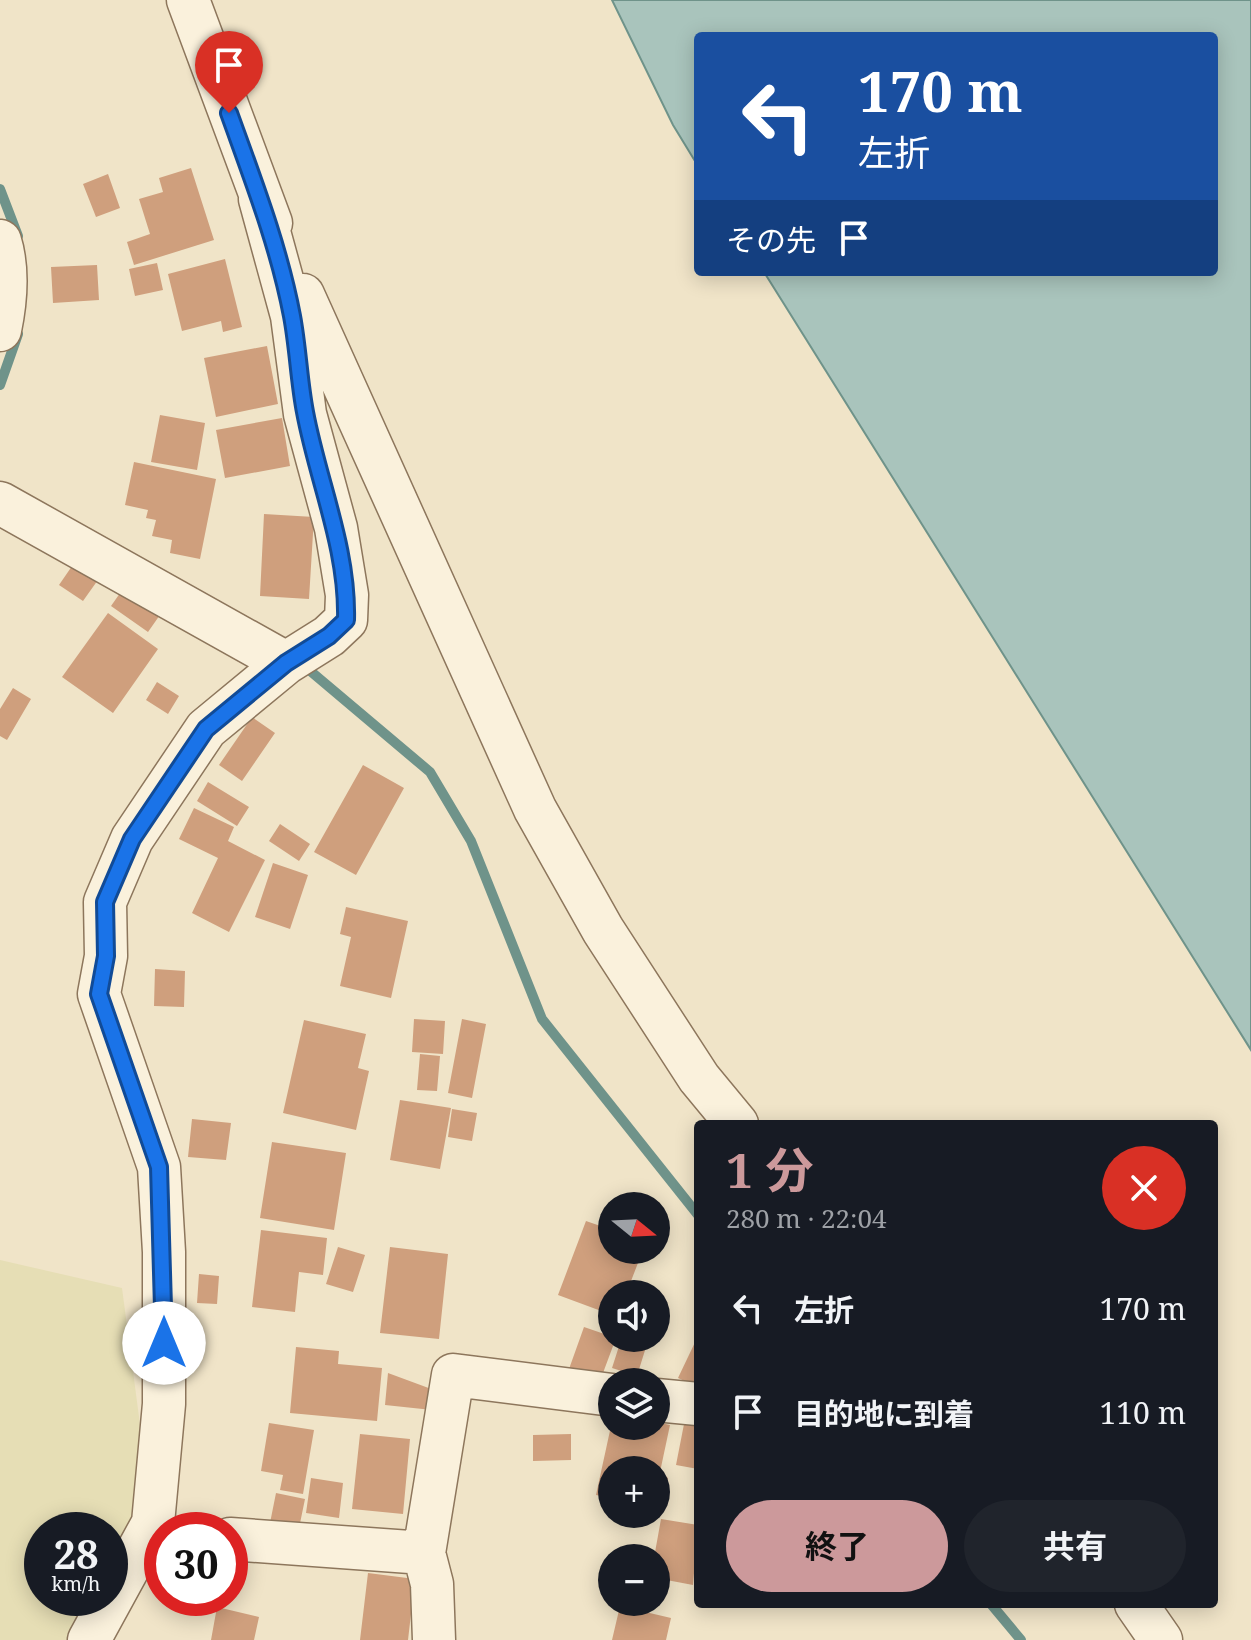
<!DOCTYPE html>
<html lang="ja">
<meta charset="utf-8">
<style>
body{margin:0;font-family:"Noto Serif","Noto Sans JP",serif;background:#20242c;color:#f1f3f6;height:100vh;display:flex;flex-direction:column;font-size:30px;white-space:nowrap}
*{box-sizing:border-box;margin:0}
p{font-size:26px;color:#9ea1a6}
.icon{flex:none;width:44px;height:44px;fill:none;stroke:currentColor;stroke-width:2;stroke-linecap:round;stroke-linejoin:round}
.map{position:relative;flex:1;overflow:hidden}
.sheet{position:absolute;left:694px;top:1120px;width:524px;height:488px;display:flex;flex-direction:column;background:#171b24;border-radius:8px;box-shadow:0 4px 20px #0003}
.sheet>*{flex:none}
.guide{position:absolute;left:694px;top:32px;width:524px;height:244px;border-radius:8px;box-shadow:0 4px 20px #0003;background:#1a4fa0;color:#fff;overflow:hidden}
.needle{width:52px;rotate:108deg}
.controls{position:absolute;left:598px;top:1192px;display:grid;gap:16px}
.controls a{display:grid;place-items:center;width:72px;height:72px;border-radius:50%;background:#171b24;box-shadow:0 4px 20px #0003;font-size:40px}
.speed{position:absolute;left:24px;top:1512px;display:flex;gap:16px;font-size:40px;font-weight:700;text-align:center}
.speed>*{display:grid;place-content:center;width:104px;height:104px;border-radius:50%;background:#171b24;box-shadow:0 4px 20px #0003;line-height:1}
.speed small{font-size:20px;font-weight:400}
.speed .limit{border:12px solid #d22;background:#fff;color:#111}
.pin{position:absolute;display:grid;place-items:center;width:68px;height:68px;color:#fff;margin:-82px -34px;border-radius:50% 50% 50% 0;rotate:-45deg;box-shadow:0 0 8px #0007}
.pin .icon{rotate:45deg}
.me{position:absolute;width:88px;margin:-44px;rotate:0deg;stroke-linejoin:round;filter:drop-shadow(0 0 6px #0008)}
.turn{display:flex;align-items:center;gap:28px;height:168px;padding:0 32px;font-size:36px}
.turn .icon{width:104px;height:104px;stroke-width:2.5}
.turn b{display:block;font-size:56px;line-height:68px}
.then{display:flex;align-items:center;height:76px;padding:0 32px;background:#0003;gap:16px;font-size:30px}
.round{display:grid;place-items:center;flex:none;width:84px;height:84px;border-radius:42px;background:#20242c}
.summary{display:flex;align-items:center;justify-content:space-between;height:136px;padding:0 32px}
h1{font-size:48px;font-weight:700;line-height:60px;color:#cc999b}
.action{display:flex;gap:16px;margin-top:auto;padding:16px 32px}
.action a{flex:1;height:92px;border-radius:48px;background:#cc999b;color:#111;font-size:32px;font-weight:700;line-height:92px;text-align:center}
.action a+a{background:#20242c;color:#f1f3f6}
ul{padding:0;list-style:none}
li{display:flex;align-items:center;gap:24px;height:104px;padding:0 32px}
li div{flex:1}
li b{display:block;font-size:30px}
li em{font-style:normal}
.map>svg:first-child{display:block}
.farmland{fill:#e6deb5}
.water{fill:#a9c4bc;stroke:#6f938a;stroke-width:2}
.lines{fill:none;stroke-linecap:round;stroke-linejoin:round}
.stream{stroke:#6f938a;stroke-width:10}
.building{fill:#cf9f7d}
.minor-casing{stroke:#8d765c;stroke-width:45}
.minor{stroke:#faf1dc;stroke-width:42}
.route-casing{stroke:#114b97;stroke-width:20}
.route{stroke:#1a73e8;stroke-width:14}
</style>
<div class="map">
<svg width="1251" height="1640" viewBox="0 0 1251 1640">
<rect width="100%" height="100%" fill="#f0e4c8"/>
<path class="farmland" d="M 0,1260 L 122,1288 L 153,1523 L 110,1585 L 110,1530 L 42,1530 L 42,1598 L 101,1598 L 72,1640 L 0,1640 Z"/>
<path class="water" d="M 612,0 L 1251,0 L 1251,1050 L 764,272 L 1214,272 L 1214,36 L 698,36 L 698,166 L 673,125 Z"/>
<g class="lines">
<path class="stream" d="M 0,189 L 18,236
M 0,385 L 18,334
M 302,664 L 430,772 L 471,841 L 542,1019 L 698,1215
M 991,1604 L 1021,1640"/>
</g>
<path class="building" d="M 191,168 L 214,240 L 134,265 L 127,242 L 150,234 L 139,199 L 163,192 L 159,178 Z
M 108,174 L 120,208 L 96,217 L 83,184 Z
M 225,259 L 242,327 L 223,332 L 221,321 L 182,331 L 168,274 Z
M 157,263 L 163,290 L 135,296 L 129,269 Z
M 97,265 L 99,300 L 53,303 L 51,267 Z
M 267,346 L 278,404 L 216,417 L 204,358 Z
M 160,415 L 205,423 L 197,470 L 151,462 Z
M 282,418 L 290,466 L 225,478 L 216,430 Z
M 134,462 L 216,479 L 200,559 L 170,553 L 172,540 L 152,536 L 156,520 L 146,518 L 148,510 L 125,505 Z
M 264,514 L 314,517 L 309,599 L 260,596 Z
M 81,553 L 105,570 L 83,601 L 59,585 Z
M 125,586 L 162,612 L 148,632 L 111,606 Z
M 108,613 L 158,649 L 113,713 L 62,677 Z
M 157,682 L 179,696 L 168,714 L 146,700 Z
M 13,688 L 31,699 L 7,740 L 0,736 L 0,709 Z
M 252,717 L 275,733 L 242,781 L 219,765 Z
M 363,765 L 404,788 L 356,875 L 314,852 Z
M 208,782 L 249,807 L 237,826 L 197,801 Z
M 194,808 L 234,827 L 228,841 L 265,860 L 229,932 L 192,913 L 218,858 L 179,839 Z
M 280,824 L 310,844 L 299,861 L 269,841 Z
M 273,863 L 308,875 L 290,929 L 255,917 Z
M 346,907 L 408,921 L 391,998 L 340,986 L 351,937 L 340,934 Z
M 155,969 L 185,971 L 184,1007 L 154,1006 Z
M 414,1019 L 445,1021 L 443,1054 L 412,1052 Z
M 462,1019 L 486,1024 L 472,1098 L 448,1093 Z
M 304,1020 L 366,1034 L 358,1068 L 369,1071 L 356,1130 L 283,1113 Z
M 420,1054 L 440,1056 L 437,1091 L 417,1090 Z
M 400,1100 L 451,1108 L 440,1169 L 390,1160 Z
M 452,1109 L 477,1113 L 472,1141 L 448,1137 Z
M 192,1119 L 231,1123 L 226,1160 L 188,1157 Z
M 272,1142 L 346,1153 L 334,1230 L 260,1218 Z
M 586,1221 L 612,1230 L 612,1250 L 643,1250 L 626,1294 L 612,1294 L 612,1315 L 558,1295 Z
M 261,1230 L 327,1238 L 323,1275 L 299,1272 L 295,1312 L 252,1307 Z
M 338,1247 L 365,1255 L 353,1292 L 326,1284 Z
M 390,1247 L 448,1254 L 439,1339 L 380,1333 Z
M 199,1274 L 219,1276 L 217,1304 L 197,1303 Z
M 584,1327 L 616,1338 L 600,1381 L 569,1369 Z
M 698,1336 L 698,1387 L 678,1378 Z
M 621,1340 L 646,1347 L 637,1376 L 612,1368 Z
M 296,1347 L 339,1351 L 338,1364 L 382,1368 L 377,1421 L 290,1413 Z
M 388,1373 L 434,1390 L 432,1410 L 385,1405 Z
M 685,1419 L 698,1421 L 698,1469 L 676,1465 Z
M 656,1422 L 670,1425 L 660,1472 L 668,1478 L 662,1508 L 656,1507 L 656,1470 L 612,1470 L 612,1498 L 596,1495 L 611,1426 L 656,1426 Z
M 269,1423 L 314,1430 L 303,1494 L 280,1490 L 283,1475 L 261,1471 Z
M 360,1434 L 410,1439 L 403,1514 L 352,1509 Z
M 571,1434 L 571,1460 L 533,1461 L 533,1435 Z
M 311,1478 L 343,1483 L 339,1518 L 306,1513 Z
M 276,1493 L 305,1499 L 298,1533 L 269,1528 Z
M 661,1519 L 698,1525 L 693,1585 L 656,1578 L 654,1558 Z
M 368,1573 L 415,1579 L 408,1640 L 360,1640 Z
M 620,1606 L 671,1618 L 666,1640 L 612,1640 Z
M 217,1607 L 259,1617 L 254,1640 L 211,1640 Z"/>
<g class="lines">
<g class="minor-casing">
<path id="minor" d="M 188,0 L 271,223
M 0,241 C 9,270 6,301 0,330
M 303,295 L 535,809 L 603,930 L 699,1078 L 737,1124
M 0,503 L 286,663
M 656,1400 L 698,1404
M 230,1539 L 424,1553 L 432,1584 L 434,1640
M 424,1553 L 453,1375 L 612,1395
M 1136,1604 L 1161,1640
M 89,1640 L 153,1523 L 164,1404 L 164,1252 L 159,1167 L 99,994 L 106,956 L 105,902 L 132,839 L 206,729 L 286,663 L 329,636 L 346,620 L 347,595 L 336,528 L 305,414 L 292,316 L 260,199"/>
</g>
<use href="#minor" class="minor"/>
</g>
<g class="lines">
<g class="route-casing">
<path id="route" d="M 164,1343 L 159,1167 L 99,994 L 106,956 L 105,902 L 132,839 L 206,729 L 286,663 L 329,636 L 346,620 C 348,548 318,482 305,412 C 299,381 298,348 292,316 C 279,247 253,180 229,113"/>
</g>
<use href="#route" class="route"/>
</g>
</svg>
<div class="controls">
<a><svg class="needle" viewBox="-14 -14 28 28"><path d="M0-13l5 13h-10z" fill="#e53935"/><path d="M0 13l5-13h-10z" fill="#9ea1a6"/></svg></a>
<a><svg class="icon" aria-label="sound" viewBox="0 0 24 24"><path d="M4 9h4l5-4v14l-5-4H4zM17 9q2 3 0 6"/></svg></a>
<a><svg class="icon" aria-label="layers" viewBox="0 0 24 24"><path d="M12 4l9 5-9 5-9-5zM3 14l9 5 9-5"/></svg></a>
<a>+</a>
<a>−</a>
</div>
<div class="speed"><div>28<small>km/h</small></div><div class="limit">30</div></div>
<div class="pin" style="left:229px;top:113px;background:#d93025"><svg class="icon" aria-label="arrive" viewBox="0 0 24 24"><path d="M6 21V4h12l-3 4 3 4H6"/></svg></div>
<svg class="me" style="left:164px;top:1343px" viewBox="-20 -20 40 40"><circle r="19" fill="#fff"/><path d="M0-13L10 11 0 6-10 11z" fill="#1a73e8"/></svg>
<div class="guide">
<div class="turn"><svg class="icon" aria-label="left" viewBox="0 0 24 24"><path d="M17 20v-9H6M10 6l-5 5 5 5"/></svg><div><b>170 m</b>左折</div></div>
<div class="then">その先<svg class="icon" aria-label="arrive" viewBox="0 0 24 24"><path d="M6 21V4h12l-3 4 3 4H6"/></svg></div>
</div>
<section class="sheet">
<div class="summary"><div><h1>1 分</h1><p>280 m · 22:04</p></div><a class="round" style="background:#d93025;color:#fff"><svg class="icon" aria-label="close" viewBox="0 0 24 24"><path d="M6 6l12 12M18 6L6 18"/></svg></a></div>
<ul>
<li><svg class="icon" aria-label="left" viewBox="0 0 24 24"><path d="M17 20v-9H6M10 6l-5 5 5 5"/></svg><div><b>左折</b></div><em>170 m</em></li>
<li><svg class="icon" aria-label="arrive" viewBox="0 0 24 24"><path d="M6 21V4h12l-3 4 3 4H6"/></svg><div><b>目的地に到着</b></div><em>110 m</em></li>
</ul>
<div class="action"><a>終了</a><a>共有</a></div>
</section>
</div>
